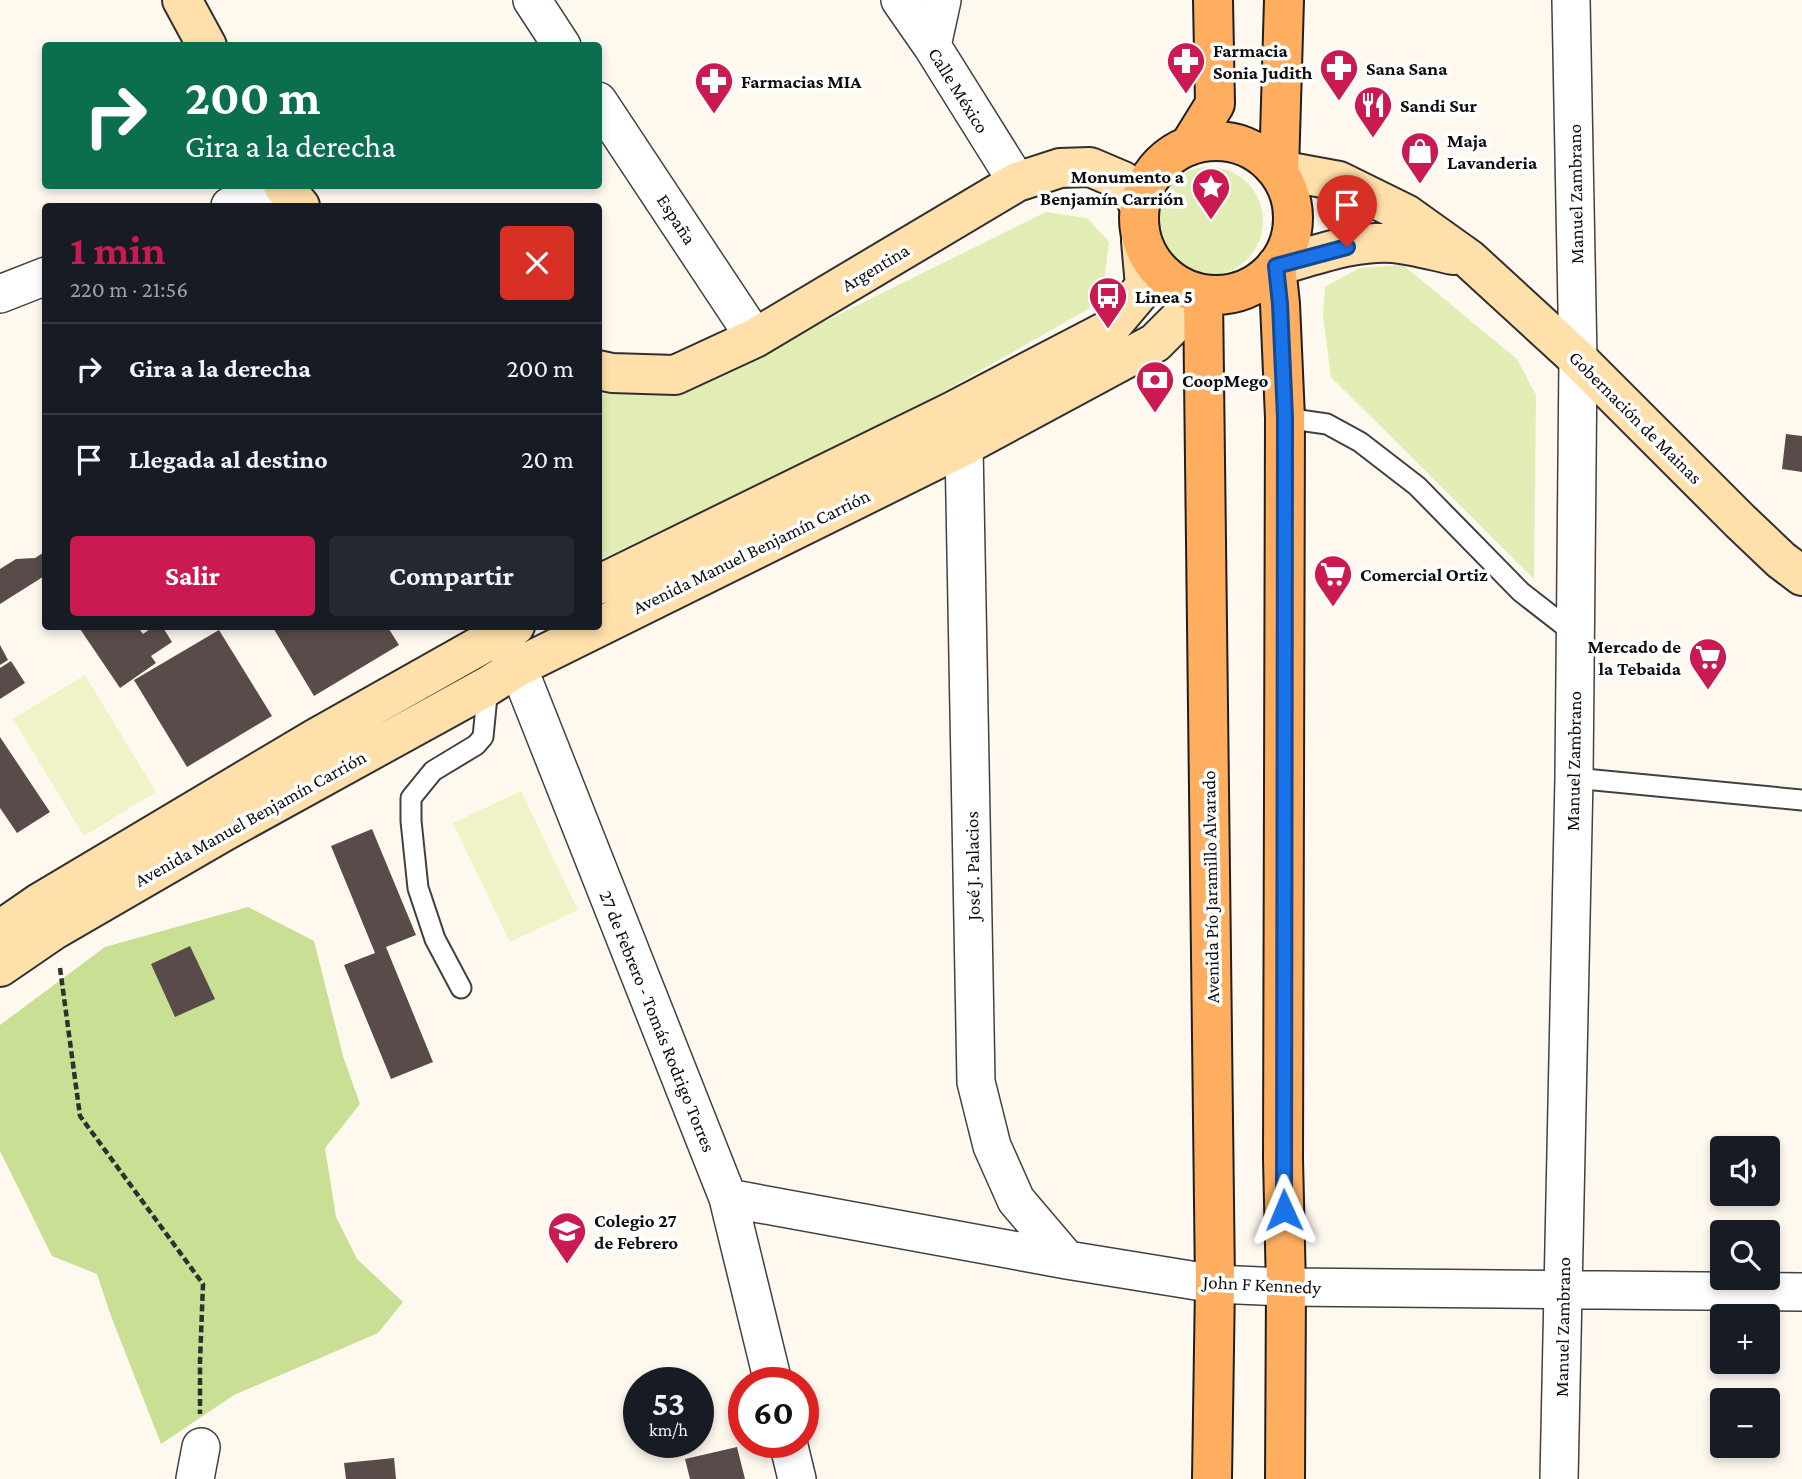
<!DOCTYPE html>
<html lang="es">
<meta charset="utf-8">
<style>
body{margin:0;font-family:"Crimson Pro",serif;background:#242831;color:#f1f3f6;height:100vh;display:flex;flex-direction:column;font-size:26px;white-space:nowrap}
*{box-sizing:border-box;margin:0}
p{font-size:23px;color:#9ea1a6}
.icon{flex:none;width:38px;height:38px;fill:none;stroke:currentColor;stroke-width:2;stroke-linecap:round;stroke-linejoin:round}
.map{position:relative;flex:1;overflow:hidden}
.details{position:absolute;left:42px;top:203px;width:560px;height:427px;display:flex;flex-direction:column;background:#171b24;border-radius:7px;box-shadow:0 4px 10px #0003}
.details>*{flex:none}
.banner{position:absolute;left:42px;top:42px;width:560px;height:147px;border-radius:7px;box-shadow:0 4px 10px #0003;background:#0b6e4f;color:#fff;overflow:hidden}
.fabs{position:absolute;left:1710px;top:1136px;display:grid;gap:14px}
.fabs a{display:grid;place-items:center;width:70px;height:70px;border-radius:7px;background:#171b24;box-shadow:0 4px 10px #0003;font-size:35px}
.speed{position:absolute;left:623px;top:1367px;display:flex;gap:14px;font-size:35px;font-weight:700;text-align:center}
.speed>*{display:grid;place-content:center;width:91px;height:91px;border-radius:50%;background:#171b24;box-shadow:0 4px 10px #0003;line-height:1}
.speed small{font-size:18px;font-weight:400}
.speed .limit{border:10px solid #d22;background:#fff;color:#111}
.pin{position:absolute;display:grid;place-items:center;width:60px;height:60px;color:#fff;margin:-72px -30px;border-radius:50% 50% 50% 0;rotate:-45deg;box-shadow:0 0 7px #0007}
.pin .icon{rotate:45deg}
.me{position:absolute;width:77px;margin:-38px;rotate:359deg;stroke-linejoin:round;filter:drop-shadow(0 0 5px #0008)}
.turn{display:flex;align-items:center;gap:24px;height:147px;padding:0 28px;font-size:32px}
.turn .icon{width:91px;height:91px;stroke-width:2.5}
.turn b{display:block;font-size:49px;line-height:60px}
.round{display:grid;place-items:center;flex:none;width:74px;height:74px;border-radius:7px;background:#242831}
.overview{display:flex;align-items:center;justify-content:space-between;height:119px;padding:0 28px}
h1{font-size:42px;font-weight:700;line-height:52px;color:#ca1a51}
.button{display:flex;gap:14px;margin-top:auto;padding:14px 28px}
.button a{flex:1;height:80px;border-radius:7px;background:#ca1a51;color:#fff;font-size:28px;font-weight:700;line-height:80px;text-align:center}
.button a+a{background:#242831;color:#f1f3f6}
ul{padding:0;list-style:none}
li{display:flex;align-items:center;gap:21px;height:91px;padding:0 28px;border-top:2px solid #363941}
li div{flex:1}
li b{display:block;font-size:26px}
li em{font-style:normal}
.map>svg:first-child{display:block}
.green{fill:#e1edb5}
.forest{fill:#c9df93}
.pitch{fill:#f0f3c8}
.building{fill:#584b4a}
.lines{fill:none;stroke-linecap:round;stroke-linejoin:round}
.lane-casing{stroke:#414141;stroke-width:23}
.street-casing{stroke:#414141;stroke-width:40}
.secondary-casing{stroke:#303030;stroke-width:42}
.primary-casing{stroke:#1f1f1f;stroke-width:42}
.path{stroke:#303030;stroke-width:4.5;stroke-dasharray:7 3.5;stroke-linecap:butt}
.lane{stroke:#fff;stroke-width:19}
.street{stroke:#fff;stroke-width:37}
.secondary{stroke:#ffdfaa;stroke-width:38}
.primary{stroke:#ffae5f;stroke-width:38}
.route-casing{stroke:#114b97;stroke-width:18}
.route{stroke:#1a73e8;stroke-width:12}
.labels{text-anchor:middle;stroke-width:7;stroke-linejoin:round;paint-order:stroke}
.poi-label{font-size:19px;font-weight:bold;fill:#0e0e0e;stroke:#fff;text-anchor:start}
.street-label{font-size:19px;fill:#0e0e0e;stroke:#fff}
</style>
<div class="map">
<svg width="1802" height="1479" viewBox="0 0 1802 1479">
<rect width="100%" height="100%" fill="#fff8ef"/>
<path class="green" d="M1155 221a54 54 0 1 1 108 0a54 54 0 1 1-108 0Z
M 1046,212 L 1087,218 L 1109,242 L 1102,301 L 901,416 L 599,560 L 599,394 L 682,392 Z
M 1403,265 L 1517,359 L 1536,395 L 1534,579 L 1331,377 L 1323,316 L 1325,287 L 1359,268 Z"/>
<path class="forest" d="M 248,907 L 314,941 L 343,1056 L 360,1104 L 325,1148 L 336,1217 L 357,1259 L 403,1302 L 378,1333 L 234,1395 L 161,1444 L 111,1316 L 97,1274 L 52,1256 L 0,1151 L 0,1025 L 105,947 Z"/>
<path class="pitch" d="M 85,675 L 156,792 L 84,836 L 13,719 Z
M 521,791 L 578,910 L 510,942 L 453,823 Z"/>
<path class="building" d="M 1786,434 L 1802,436 L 1802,472 L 1782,469 Z
M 46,551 L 46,575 L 0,604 L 0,569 L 16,559 L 35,558 Z
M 78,626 L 137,626 L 143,634 L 154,626 L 162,626 L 172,642 L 151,656 L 156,663 L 120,688 Z
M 272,626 L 387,626 L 399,645 L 314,696 Z
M 219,630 L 272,716 L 187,767 L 134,680 Z
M 0,645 L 8,660 L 0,665 Z
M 11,661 L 25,683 L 0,699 L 0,668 Z
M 0,737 L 50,812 L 17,833 L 0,808 Z
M 372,829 L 416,935 L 386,947 L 433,1062 L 391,1079 L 344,965 L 375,953 L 331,846 Z
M 190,946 L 215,999 L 175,1017 L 151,964 Z
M 737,1447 L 745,1479 L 690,1479 L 685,1459 Z
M 394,1458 L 396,1479 L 346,1479 L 344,1463 Z"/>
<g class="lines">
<g class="lane-casing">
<path id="lane" d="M 1285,418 L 1327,424 L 1360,442 L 1417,486 L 1521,592 L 1575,634
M 1574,778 L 1802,800
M 461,988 L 435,939 L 418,888 L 411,821 L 411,798 L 433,771 L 476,745 L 483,737 L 488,686"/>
</g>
<g class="street-casing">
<path id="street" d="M 532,0 L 562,46
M 900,0 L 932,46 L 1017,182
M 932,46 L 942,0
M 598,101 L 755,338
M 230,206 L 284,187 L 293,206
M 0,294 L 46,276
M 955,421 L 964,446 L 976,1082 L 992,1146 L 1016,1200 L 1067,1260
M 503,642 L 518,667 L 728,1198 L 773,1382
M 728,1198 L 1067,1260 L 1215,1284 L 1286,1287 L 1802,1292
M 788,1442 L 797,1479
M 195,1479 L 201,1447
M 1559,1479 L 1574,778 L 1578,359 L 1571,0"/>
</g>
<g class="secondary-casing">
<path id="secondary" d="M 182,0 L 207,46
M 1279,170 L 1339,181 L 1406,214 L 1469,259 L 1578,359 L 1740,521 L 1781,560 L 1802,576
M 283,186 L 300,206
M 1276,266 C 1314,256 1354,240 1394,243 C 1414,245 1434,251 1453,255
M 598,370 L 612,373 L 675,375 L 755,338 L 1017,182 L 1060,168 L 1090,167 L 1123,181 L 1139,204
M 598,585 L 951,412 L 1108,330 L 1145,286 L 1141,241
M 0,930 L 39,903 L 316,738 L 515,626
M 0,967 L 54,930 L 223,832 L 488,686 L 518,667 L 964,446 L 1155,343 L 1203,295"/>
</g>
<g class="primary-casing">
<path id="primary" d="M1139 218a77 77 0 1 1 154 0a77 77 0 1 1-154 0Z
M 1189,146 L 1215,104 L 1213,0
M 1279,170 L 1284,0
M 1276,266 L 1280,304 L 1285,418 L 1283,1159 L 1286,1287 L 1285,1479
M 1203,295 L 1215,1284 L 1212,1479"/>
</g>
<path class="path" d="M 60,968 L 80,1116 L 203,1284 L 200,1362 L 200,1414"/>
<use href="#lane" class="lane"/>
<use href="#street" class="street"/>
<use href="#secondary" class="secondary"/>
<use href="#primary" class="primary"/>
</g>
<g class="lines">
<g class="route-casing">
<path id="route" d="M 1284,1210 L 1285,418 L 1280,304 L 1276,266 L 1347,247"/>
</g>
<use href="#route" class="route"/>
</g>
<defs>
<g id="pharmacy-pin" transform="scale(2.0125)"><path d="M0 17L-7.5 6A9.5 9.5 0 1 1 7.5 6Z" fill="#ca1a51" stroke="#fff"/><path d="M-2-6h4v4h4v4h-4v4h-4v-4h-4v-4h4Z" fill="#fff"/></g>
<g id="restaurant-pin" transform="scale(2.0125)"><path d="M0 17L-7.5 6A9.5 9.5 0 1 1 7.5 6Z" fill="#ca1a51" stroke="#fff"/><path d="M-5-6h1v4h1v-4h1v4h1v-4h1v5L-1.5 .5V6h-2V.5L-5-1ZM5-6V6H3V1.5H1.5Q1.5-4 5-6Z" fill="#fff"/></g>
<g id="shop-pin" transform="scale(2.0125)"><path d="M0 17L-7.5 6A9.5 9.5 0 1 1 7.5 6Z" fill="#ca1a51" stroke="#fff"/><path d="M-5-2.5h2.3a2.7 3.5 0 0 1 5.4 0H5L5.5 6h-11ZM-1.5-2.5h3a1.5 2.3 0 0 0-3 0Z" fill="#fff"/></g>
<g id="sight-pin" transform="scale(2.0125)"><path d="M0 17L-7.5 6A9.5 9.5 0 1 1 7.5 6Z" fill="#ca1a51" stroke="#fff"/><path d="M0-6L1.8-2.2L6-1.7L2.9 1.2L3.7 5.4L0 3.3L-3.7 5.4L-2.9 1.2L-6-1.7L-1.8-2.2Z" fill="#fff"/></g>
<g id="bus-pin" transform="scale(2.0125)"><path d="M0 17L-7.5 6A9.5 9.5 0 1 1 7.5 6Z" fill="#ca1a51" stroke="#fff"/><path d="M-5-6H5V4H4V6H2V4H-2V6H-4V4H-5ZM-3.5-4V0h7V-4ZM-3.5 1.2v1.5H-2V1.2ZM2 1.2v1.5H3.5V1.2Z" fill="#fff"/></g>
<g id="bank-pin" transform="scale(2.0125)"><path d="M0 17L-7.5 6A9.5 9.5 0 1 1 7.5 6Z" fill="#ca1a51" stroke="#fff"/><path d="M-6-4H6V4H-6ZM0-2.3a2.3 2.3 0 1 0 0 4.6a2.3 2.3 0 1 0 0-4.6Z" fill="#fff"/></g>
<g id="supermarket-pin" transform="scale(2.0125)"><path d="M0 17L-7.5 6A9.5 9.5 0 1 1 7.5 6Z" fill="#ca1a51" stroke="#fff"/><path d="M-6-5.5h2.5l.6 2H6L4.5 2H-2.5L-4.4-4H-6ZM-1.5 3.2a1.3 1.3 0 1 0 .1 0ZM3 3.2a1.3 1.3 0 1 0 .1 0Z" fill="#fff"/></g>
<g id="school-pin" transform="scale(2.0125)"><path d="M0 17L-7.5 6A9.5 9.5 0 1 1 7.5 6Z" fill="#ca1a51" stroke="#fff"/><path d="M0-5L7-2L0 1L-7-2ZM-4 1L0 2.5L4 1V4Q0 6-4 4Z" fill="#fff"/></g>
</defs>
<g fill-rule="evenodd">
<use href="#pharmacy-pin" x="1186" y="61"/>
<use href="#pharmacy-pin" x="1339" y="68"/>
<use href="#pharmacy-pin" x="714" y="81"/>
<use href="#restaurant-pin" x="1373" y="105"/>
<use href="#shop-pin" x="1420" y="151"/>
<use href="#sight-pin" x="1211" y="187"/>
<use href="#bus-pin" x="1108" y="296"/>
<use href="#bank-pin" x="1155" y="380"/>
<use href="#supermarket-pin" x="1333" y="574"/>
<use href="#supermarket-pin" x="1708" y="657"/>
<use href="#school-pin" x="567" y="1231"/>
</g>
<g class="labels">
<g class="poi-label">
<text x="1213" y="57">Farmacia<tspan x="1213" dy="22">Sonia Judith</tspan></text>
<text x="1366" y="75">Sana Sana</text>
<text x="741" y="88">Farmacias MIA</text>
<text x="1400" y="112">Sandi Sur</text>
<text x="1447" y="147">Maja<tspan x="1447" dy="22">Lavanderia</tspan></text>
<text x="1184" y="183" text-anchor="end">Monumento a<tspan x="1184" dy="22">Benjamín Carrión</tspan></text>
<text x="1135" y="303">Linea 5</text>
<text x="1182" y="387">CoopMego</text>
<text x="1360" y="581">Comercial Ortiz</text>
<text x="1681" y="653" text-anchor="end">Mercado de<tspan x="1681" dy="22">la Tebaida</tspan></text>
<text x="594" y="1227">Colegio 27<tspan x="594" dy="22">de Febrero</tspan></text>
</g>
<g class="street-label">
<text transform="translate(959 90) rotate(58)" y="7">Calle México</text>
<text transform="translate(1575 194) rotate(-91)" y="7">Manuel Zambrano</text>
<text transform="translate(677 219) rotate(57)" y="7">España</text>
<text transform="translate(875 267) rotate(-31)" y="7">Argentina</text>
<text transform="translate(1636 417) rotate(45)" y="7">Gobernación de Mainas</text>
<text transform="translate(751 551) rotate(-26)" y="7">Avenida Manuel Benjamín Carrión</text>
<text transform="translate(1573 761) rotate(-89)" y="7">Manuel Zambrano</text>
<text transform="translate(250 818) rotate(-29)" y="7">Avenida Manuel Benjamín Carrión</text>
<text transform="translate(972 866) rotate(-91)" y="7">José J. Palacios</text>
<text transform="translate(1210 887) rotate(-91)" y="7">Avenida Pío Jaramillo Alvarado</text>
<text transform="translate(658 1021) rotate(68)" y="7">27 de Febrero - Tomás Rodrigo Torres</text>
<text transform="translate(1262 1284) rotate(3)" y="7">John F Kennedy</text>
<text transform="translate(1562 1327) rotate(-89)" y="7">Manuel Zambrano</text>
</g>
</g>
</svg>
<div class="fabs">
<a><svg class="icon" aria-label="sound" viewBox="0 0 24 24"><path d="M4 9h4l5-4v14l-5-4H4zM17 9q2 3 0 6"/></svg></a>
<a><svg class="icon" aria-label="search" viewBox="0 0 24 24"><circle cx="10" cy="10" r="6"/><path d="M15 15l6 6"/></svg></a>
<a>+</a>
<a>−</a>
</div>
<div class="speed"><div>53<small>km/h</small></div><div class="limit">60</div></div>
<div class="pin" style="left:1347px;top:247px;background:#d93025"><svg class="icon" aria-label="arrive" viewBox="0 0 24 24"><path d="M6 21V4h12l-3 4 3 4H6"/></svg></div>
<svg class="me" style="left:1284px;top:1210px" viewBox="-20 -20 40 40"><path d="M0-17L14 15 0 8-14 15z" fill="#1a73e8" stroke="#fff" stroke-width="4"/></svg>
<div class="banner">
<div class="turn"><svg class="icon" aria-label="right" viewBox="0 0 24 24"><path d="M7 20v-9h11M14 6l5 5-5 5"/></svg><div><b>200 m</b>Gira a la derecha</div></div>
</div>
<section class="details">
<div class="overview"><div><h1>1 min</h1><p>220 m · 21:56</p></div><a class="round" style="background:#d93025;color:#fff"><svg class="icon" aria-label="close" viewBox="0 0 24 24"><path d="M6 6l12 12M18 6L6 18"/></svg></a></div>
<ul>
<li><svg class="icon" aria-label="right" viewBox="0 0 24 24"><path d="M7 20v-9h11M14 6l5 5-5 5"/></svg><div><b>Gira a la derecha</b></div><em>200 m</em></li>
<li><svg class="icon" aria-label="arrive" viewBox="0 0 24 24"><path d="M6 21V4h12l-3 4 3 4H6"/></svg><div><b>Llegada al destino</b></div><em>20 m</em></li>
</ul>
<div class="button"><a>Salir</a><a>Compartir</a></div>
</section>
</div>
